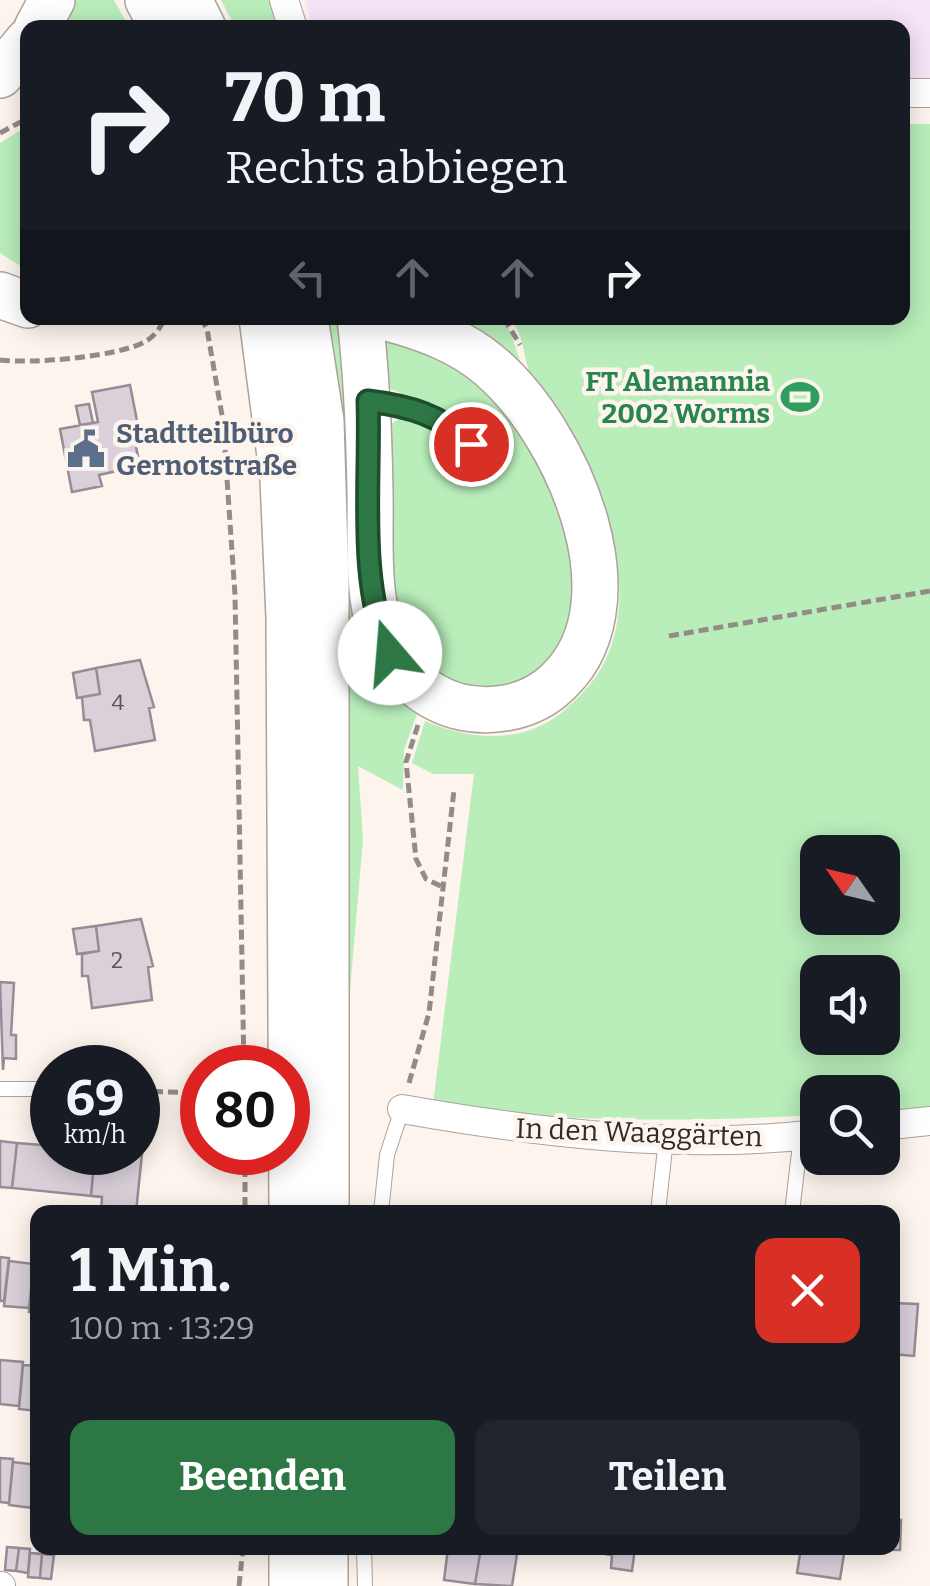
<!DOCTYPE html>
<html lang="de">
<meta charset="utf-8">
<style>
body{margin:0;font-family:Bitter,serif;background:#20242c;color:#f1f3f6;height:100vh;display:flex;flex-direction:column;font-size:38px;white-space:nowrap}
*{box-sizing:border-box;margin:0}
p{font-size:32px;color:#9ea1a6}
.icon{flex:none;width:55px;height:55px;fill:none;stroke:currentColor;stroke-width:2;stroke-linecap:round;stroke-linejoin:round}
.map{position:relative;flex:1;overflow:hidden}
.sheet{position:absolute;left:30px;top:1205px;width:870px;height:350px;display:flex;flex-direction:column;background:#171b24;border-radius:20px;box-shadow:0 5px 25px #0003}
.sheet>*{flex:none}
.top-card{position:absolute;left:20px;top:20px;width:890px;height:305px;border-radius:20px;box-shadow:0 5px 25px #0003;background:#171b24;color:#f1f3f6;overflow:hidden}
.needle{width:65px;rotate:304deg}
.fabs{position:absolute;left:800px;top:835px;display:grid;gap:20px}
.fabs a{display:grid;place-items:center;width:100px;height:100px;border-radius:20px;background:#171b24;box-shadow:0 5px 25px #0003;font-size:50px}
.speed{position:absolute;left:30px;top:1045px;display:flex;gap:20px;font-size:50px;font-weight:700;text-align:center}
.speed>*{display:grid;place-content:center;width:130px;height:130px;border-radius:50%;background:#171b24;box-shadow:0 5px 25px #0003;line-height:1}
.speed small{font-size:25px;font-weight:400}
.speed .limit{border:15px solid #d22;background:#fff;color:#111}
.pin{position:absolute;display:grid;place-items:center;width:85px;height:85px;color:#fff;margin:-42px;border:5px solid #fff;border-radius:50%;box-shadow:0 2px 10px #0007}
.me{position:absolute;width:110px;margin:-55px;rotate:342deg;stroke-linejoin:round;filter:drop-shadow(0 0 8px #0008)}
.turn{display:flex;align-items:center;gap:35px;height:210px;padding:0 40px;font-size:45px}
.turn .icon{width:130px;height:130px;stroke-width:2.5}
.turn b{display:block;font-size:70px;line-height:85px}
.lanes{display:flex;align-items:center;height:95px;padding:0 40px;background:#0003;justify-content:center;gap:50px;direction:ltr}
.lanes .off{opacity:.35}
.round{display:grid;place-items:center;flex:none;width:105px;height:105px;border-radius:20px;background:#20242c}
.overview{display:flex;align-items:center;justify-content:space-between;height:170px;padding:0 40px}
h1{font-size:60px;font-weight:700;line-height:75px}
.button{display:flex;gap:20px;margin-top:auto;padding:20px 40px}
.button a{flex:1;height:115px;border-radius:20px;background:#2d7744;color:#fff;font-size:40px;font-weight:700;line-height:115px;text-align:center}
.button a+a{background:#20242c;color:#f1f3f6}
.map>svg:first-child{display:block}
.industrial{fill:#f6e5f7}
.green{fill:#b9eeba;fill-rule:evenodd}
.building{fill:#dad0da;stroke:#958c95;stroke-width:2.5}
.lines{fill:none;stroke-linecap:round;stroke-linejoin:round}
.service-casing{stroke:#ada199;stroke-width:16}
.minor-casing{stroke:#ada199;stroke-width:30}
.trunk-casing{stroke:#ada199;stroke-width:48}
.path{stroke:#928b86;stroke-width:5;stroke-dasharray:10 5;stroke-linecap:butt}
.service{stroke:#fff;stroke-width:14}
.minor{stroke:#fff;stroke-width:28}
.trunk{stroke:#fff;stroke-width:45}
.route-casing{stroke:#1d4d2c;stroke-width:25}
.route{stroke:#2d7744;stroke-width:18}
.labels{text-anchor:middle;stroke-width:9;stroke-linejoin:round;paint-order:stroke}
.number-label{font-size:22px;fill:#5a5454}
.leisure-label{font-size:28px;font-weight:bold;fill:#27864d;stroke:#fdf4ed;text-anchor:end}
.service-label{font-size:28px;font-weight:bold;fill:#4e5e75;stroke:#fdf4ed;text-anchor:start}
.street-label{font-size:28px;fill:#2f2a27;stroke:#fdf4ed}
</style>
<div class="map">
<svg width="930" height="1586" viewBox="0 0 930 1586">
<rect width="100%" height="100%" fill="#fdf4ed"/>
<path class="industrial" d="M 305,0 L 930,0 L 930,81 L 903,80 L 902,28 L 314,28 Z"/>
<path class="green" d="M 65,0 L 114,0 L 129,27 L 54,28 Z
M 221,0 L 269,0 L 278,27 L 235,27 Z
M 903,124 L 930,124 L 930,1109 L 883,1112 L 882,1092 L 818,1092 L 817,1115 C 688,1122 562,1123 433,1104 L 474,774 L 433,774 L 412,763 L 425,721 C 472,741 527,745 567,708 C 581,695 597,679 605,661 C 639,592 607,491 570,429 C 559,410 539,393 530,373 C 522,354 525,334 509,318 L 902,318 ZM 818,852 L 882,852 L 882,918 L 818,918 ZM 818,972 L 882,972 L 882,1038 L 818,1038 Z
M 27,126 L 28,126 L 27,270 L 0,253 L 0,143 Z
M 455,318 L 498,318 L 509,329 L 520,360 Z
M 319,321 L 345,325 L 355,403 L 418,711 L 404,750 L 403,790 L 358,766 L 363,839 L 342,1084 Z
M 382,336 L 409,343 L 479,377 L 558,486 L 576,593 L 566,640 L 539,676 L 501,691 L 458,687 L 419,662 L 395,615 L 385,443 L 391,424 C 423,398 470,453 488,476 L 496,469 L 451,415 L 391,389 L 385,381 Z"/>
<path class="building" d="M 130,385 L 139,431 L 133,432 L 140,466 L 99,475 L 102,486 L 72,492 L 60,429 L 98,422 L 92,392 Z
M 89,404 L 93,423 L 80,425 L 76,406 Z
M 140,660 L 154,707 L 149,708 L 155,740 L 95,751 L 90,720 L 84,720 L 82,697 L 100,694 L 96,668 Z
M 96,668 L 100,694 L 77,698 L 73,673 Z
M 141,919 L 153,966 L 148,967 L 152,1000 L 92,1008 L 88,976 L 82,976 L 82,954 L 99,951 L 96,926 Z
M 96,926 L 99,951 L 77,954 L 73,929 Z
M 0,982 L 14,983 L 11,1035 L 16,1035 L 16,1059 L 4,1058 L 3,1070 Z
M 46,1139 L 52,1140 L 52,1152 L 95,1152 L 91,1196 L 12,1188 L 17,1143 L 42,1145 Z
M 0,1141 L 17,1143 L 12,1188 L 0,1187 Z
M 95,1152 L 142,1154 L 136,1212 L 101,1212 L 102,1197 L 91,1196 Z
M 0,1257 L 9,1258 L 4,1301 L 0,1301 Z
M 9,1261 L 34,1264 L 29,1308 L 4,1306 Z
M 33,1267 L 38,1268 L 38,1313 L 29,1312 Z
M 892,1303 L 918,1304 L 914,1356 L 892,1354 Z
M 0,1360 L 23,1362 L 19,1406 L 0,1404 Z
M 23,1365 L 38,1366 L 38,1411 L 19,1409 Z
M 0,1458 L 13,1459 L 9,1503 L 0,1502 Z
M 13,1462 L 38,1465 L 33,1508 L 9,1505 Z
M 892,1520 L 901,1520 L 900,1550 L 850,1549 L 892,1548 Z
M 7,1547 L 19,1548 L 16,1571 L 5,1570 Z
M 19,1548 L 30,1549 L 28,1573 L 16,1571 Z
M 448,1548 L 481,1548 L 475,1584 L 444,1580 Z
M 481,1548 L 518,1548 L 512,1586 L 475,1584 Z
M 599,1548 L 635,1548 L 632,1571 L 611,1568 L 612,1555 L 598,1553 Z
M 801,1548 L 845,1548 L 840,1579 L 797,1573 Z
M 30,1553 L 42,1554 L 40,1578 L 28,1577 Z
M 42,1554 L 54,1555 L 51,1579 L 40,1578 Z"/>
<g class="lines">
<g class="service-casing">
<path id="service" d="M 373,401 C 430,409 455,424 490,468
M 0,1089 L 52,1089
M 381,1212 L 387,1155 L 402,1109
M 658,1212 L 666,1139
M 792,1212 L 801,1136
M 364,1548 L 365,1586"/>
</g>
<g class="minor-casing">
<path id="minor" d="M 284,0 L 293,28
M 902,93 L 930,93
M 402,1109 C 538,1133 680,1150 818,1134
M 882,1126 L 930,1121
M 0,1586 L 1,1586"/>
</g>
<g class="trunk-casing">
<path id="trunk" d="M 148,0 L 163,28
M 189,0 L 203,28
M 37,28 L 52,0
M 0,75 L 28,41
M 0,295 L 28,305
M 262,318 L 283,479 L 289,617 L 292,1212
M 305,318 L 321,421 L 326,586 L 326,1212
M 360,318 C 367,376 369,433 370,492 C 371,538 366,591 382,636 C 395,669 422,696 457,706 C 488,714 525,709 551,688 C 647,610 567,431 490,366 C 461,341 425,328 388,318
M 292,1586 L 292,1548
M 325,1586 L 325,1548"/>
</g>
<path class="path" d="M 0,133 L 28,118
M 201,318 L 207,329 L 223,421 L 235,595 L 244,1068
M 504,318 L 520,345
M 0,360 C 30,364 120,357 146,341 C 155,336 161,327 165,318
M 669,636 L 930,591
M 418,725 L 406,762 L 416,859 L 426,879 L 445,888
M 409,1083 L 429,1013 L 454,790
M 138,1091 L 202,1093
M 245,1152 L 245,1212
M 239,1586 L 243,1548"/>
<use href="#service" class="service"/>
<use href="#minor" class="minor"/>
<use href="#trunk" class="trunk"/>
</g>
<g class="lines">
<g class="route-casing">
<path id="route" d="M 390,653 C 357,584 371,477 368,401 C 409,406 441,415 471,444"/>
</g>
<use href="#route" class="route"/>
</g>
<defs>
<g id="stadium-bare" transform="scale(3)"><path d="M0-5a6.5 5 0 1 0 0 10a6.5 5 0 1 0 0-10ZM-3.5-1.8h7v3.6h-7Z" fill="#2e9e5b" stroke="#fdf4ed" stroke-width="2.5" paint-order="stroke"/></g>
<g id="civic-bare" transform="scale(3)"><path d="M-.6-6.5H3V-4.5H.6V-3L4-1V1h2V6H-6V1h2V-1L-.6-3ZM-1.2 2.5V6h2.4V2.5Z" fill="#5c6f8a" stroke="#fdf4ed" stroke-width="2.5" paint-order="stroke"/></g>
</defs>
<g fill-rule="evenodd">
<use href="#stadium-bare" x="800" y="397"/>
<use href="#civic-bare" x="86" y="449"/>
</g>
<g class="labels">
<g class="number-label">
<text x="118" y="710">4</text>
<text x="117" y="968">2</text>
</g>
<g class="leisure-label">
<text x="770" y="391">FT Alemannia<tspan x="770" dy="32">2002 Worms</tspan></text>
</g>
<g class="service-label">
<text x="116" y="443">Stadtteilbüro<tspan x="116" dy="32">Gernotstraße</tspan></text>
</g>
<g class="street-label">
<text transform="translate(639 1132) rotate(2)" y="10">In den Waaggärten</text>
</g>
</g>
</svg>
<div class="fabs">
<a><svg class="needle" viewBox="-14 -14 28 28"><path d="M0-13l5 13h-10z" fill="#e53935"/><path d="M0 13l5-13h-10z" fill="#9ea1a6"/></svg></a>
<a><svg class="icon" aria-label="sound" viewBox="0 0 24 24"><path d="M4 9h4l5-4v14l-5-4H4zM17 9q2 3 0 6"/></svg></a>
<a><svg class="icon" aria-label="search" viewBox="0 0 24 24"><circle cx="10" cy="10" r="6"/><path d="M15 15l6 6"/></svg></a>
</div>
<div class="speed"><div>69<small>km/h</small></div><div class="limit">80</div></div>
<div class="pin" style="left:471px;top:444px;background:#d93025"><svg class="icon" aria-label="arrive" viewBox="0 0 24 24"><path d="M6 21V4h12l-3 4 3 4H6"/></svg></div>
<svg class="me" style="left:390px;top:653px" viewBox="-20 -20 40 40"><circle r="19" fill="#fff"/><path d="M0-13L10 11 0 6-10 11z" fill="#2d7744"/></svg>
<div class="top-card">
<div class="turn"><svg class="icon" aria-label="right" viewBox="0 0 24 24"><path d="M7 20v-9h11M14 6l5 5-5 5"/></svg><div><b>70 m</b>Rechts abbiegen</div></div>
<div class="lanes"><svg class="icon off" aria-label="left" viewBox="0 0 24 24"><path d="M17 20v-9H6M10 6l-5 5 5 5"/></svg><svg class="icon off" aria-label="ahead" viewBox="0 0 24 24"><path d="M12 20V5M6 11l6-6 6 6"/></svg><svg class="icon off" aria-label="ahead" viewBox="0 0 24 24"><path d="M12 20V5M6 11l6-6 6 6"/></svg><svg class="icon" aria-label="right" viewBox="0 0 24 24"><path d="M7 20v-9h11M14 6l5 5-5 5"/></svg></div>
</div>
<section class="sheet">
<div class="overview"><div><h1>1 Min.</h1><p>100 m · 13:29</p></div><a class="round" style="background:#d93025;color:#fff"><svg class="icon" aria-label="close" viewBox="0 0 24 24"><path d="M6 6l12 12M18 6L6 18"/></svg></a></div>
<div class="button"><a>Beenden</a><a>Teilen</a></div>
</section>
</div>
